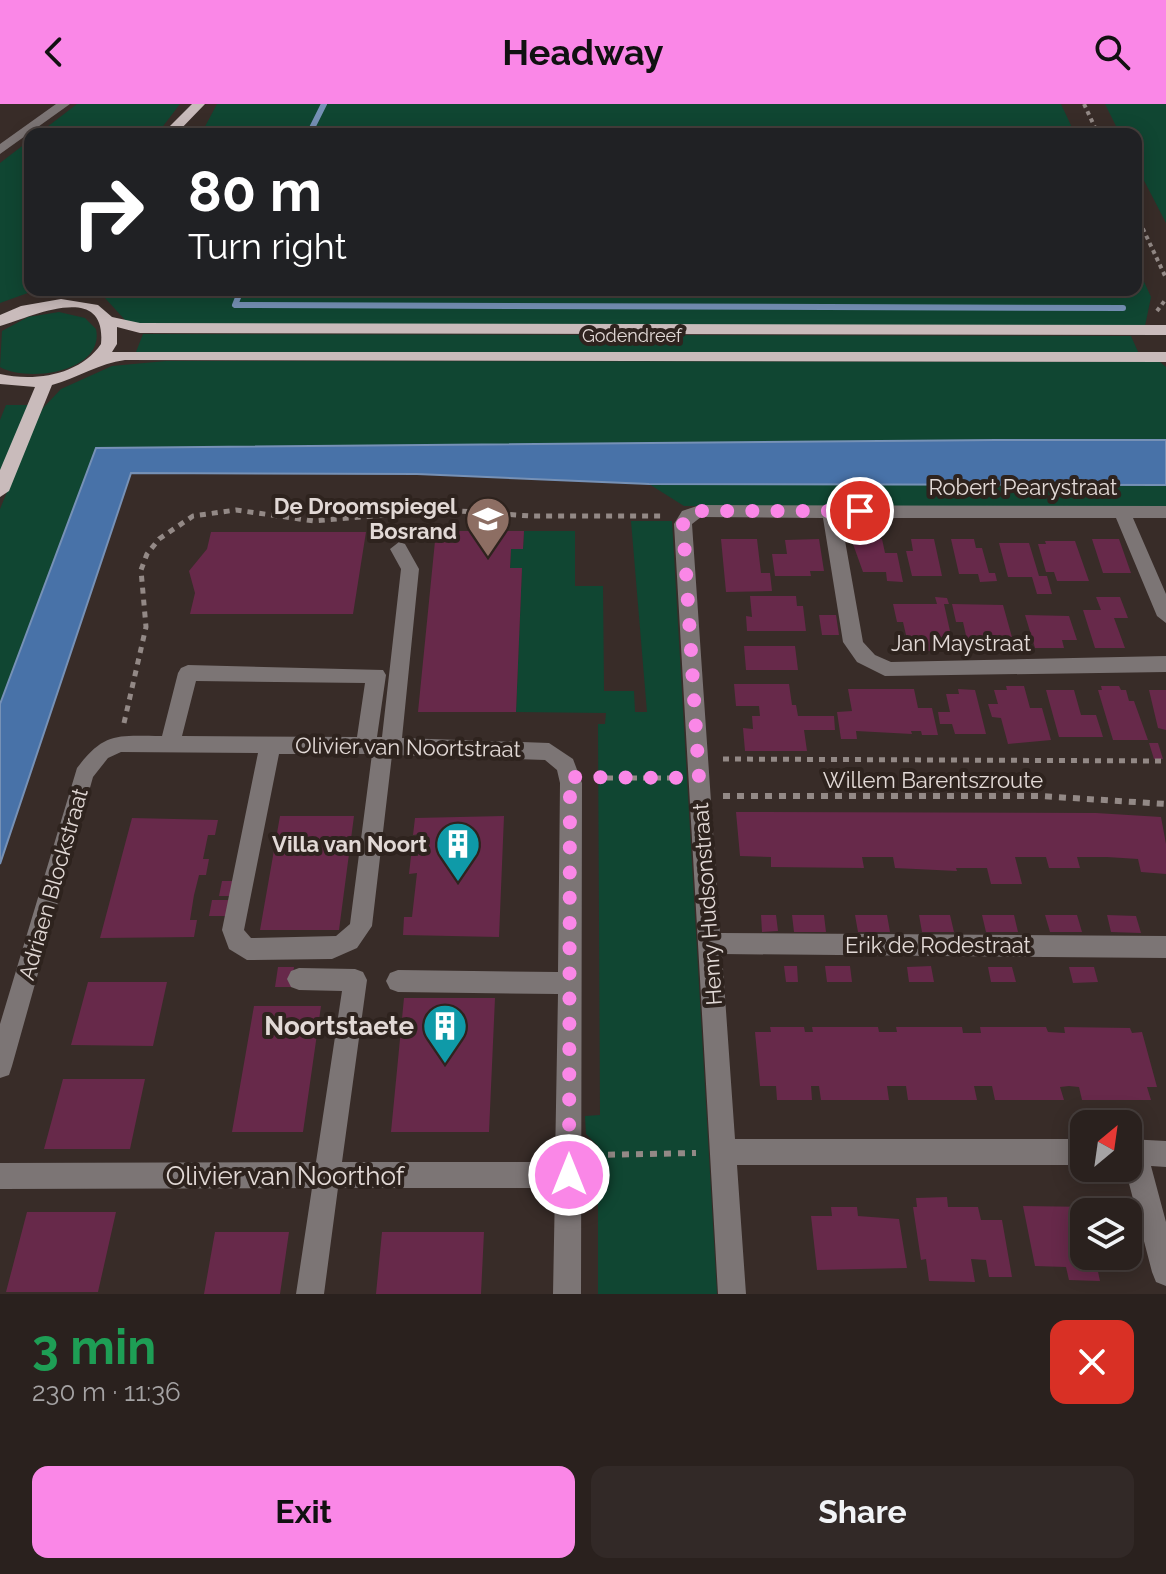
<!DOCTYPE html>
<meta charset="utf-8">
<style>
body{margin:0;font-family:Raleway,sans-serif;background:#322927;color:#f1f3f6;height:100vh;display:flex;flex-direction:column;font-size:30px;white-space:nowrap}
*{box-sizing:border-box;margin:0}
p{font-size:26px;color:#a5a3a4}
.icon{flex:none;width:44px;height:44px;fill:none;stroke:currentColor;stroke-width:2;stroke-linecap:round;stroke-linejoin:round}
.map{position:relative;height:1190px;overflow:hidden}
.drawer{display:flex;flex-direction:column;background:#2a211e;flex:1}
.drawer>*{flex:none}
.top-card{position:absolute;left:24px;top:24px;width:1118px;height:168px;border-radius:16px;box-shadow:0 4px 20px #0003,0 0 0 2px #463e3c;background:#202124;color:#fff;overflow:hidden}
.needle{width:52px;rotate:29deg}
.tools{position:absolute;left:1070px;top:1006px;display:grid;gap:16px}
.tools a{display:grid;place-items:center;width:72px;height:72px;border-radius:16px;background:#2a211e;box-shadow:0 4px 20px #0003,0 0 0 2px #463e3c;font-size:40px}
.pin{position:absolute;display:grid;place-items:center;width:68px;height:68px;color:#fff;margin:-34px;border:4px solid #fff;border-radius:50%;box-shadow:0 2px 8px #0007}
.me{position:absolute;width:88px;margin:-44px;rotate:0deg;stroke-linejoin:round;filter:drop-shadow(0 0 6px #0008)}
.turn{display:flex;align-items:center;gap:28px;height:168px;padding:0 32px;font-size:36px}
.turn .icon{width:104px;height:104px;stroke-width:2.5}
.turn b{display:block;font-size:56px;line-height:68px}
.round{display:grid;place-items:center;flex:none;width:84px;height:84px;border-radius:16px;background:#322927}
.overview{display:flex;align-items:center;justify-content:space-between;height:136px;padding:0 32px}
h1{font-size:48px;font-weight:700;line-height:60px;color:#1e9e55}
.button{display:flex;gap:16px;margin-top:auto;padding:16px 32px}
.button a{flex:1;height:92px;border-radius:16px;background:#fa87e7;color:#111;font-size:32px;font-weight:700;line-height:92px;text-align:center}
.button a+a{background:#322927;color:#f1f3f6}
header{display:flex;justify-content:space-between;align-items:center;height:104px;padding:0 32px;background:#fa87e7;color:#111;font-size:36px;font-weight:700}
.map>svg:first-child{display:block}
.green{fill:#104632}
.water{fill:#4872a8;stroke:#7691b6;stroke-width:2}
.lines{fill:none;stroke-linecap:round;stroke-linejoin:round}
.stream{stroke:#7691b6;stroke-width:6}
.building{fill:#67294a}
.path-far2{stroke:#938986;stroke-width:4;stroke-dasharray:4 4;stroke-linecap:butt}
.path-far1{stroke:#938986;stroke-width:5;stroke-dasharray:6 6;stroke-linecap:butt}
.path{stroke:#938986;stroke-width:6;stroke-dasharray:7 7;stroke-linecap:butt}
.minor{fill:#7c7575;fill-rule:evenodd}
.major{fill:#c9bbbb;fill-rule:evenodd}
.route{stroke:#fa87e7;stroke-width:14;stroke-dasharray:0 25.2}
.labels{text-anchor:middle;stroke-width:8;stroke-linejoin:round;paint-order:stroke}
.far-street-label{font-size:18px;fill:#e2d9d6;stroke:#2e231e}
.street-label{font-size:22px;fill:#e2d9d6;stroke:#2e231e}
.poi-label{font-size:22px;font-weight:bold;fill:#e2d9d6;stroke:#2e231e;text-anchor:end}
.near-poi-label{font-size:26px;font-weight:bold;fill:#e2d9d6;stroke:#2e231e;text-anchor:end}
.near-street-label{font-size:26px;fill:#e2d9d6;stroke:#2e231e}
</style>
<header><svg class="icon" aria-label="back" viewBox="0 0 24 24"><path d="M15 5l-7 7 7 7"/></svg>Headway<svg class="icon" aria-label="search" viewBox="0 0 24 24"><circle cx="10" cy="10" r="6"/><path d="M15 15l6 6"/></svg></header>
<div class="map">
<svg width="1166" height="1190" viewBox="0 0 1166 1190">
<rect width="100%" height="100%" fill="#382c28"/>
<path class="green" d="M 77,0 L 180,0 L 157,30 L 38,30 Z
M 217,0 L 1061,0 L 1075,30 L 201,30 Z
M 1105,0 L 1166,0 L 1166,119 L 1136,61 L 1136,30 L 1120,30 Z
M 30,36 L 30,186 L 36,186 L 0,199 L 0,59 Z
M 1136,160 L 1151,193 L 1145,222 L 155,222 L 126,217 L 105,194 L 107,186 L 1136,186 Z
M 59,208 L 85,214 L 96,225 C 105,268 28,279 0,263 L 2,227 L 28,213 Z
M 143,230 L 1131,232 L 1139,250 L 136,248 Z
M 166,257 L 1160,258 L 1166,263 L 1166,336 L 96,344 L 0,600 L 0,405 L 35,320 L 43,304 L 61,285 L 112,262 Z
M 6,301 L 29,301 L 0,370 L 0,316 Z
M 649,380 L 1166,381 L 1166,402 L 684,402 Z
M 631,417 L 672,417 L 717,1190 L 598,1190 L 598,1042 L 586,1030 L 585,1012 L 600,1011 L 598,620 L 605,620 L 606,609 L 516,608 L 522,464 L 510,464 L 511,445 L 523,445 L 524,427 L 575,427 L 575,482 L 603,482 L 604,587 L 634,587 L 635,608 L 647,608 Z"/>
<path class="water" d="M 996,336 L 1166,336 L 1166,381 L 649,380 L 417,370 L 131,369 L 0,760 L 0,600 L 96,344 Z"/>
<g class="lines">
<path class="stream" d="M 309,30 L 324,0
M 241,186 L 235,201 L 1123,204"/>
</g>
<path class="building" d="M 436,427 L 524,427 L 523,445 L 511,445 L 510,464 L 522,464 L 516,608 L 418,608 Z
M 211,428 L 366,428 L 353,510 L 190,510 L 195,489 L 189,467 L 207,445 Z
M 721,435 L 757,435 L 761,469 L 770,469 L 772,487 L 726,488 Z
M 819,435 L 824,467 L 810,467 L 811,472 L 775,472 L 772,450 L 787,450 L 785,436 Z
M 857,435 L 882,435 L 885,449 L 897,449 L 903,478 L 887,477 L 886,468 L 863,468 L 853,440 L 858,440 Z
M 911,435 L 934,435 L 942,472 L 912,472 L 906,447 L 913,447 Z
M 951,435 L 974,435 L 976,444 L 982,444 L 989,469 L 995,469 L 997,477 L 980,478 L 978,470 L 959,470 Z
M 1092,435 L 1119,435 L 1131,469 L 1103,469 Z
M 1045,437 L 1075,437 L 1089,477 L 1057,477 L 1054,468 L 1046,468 L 1038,440 L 1046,440 Z
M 999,439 L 1029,439 L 1039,472 L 1047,472 L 1052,490 L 1037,490 L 1032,473 L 1008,473 Z
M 750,492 L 796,492 L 797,502 L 803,502 L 806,527 L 747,527 L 746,512 L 752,513 Z
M 935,493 L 947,494 L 949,500 L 944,500 L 954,545 L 914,548 L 913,544 L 909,544 L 903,518 L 897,518 L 893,500 L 937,500 Z
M 1096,493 L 1120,493 L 1128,514 L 1114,514 L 1125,544 L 1095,544 L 1083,506 L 1101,506 Z
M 952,500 L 1003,501 L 1015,544 L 1003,545 L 1004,548 L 975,548 L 974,544 L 969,545 L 963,518 L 956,518 Z
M 819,511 L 836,511 L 839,531 L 822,531 Z
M 1025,511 L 1069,512 L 1077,536 L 1062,536 L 1064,544 L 1035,544 Z
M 744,542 L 795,542 L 798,566 L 746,566 Z
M 734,580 L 789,580 L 792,601 L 796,601 L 798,612 L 834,612 L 835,626 L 804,626 L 807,647 L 745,647 L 743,624 L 753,625 L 752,612 L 760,612 L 759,602 L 736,602 Z
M 1006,582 L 1024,582 L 1030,604 L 1042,604 L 1051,636 L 1008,640 L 1001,614 L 992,613 L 988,600 L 998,600 L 994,586 L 1007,586 Z
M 1101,582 L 1119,582 L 1121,586 L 1126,586 L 1129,597 L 1134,597 L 1148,636 L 1113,636 L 1098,586 L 1102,586 Z
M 848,585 L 914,585 L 918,604 L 932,604 L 938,631 L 922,631 L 921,627 L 911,627 L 912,630 L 856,627 L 857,635 L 841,635 L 837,608 L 852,607 Z
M 958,585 L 975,586 L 986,630 L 955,630 L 952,620 L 940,620 L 938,608 L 950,608 L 946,590 L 959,590 Z
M 1046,586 L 1074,586 L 1081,611 L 1096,611 L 1103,633 L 1059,633 Z
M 1149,586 L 1166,586 L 1166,626 L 1158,624 Z
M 1149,639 L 1158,639 L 1163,655 L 1154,655 Z
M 736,708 L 1096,709 L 1161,713 L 1166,740 L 1166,770 L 1141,768 L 1138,755 L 1107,753 L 1077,753 L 1080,764 L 1049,764 L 1046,753 L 1015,753 L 1022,780 L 991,780 L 987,764 L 956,764 L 957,767 L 895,764 L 893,753 L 862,753 L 864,764 L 771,763 L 771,753 L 740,752 Z
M 280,712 L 354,712 L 339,826 L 260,826 Z
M 504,712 L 499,833 L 403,831 L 404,813 L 412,813 L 417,769 L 409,770 L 411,752 L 418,752 L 421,730 L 413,731 L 415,714 Z
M 132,714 L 218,716 L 215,731 L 208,731 L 203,755 L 209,755 L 206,771 L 199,771 L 194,791 L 190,816 L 197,816 L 194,833 L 100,834 Z
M 222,777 L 237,777 L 235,792 L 219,792 Z
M 212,796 L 229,796 L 226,812 L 209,812 Z
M 761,811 L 776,811 L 778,827 L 762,828 Z
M 792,811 L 824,811 L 826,828 L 794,828 Z
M 855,811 L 887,811 L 890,828 L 858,828 Z
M 919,811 L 950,811 L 954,828 L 922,828 Z
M 982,811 L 1014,811 L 1018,828 L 986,828 Z
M 1045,811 L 1077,811 L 1082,828 L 1050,828 Z
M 1107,811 L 1136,812 L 1141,829 L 1111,828 Z
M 784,862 L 797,862 L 798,878 L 786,878 Z
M 825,862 L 850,862 L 852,878 L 827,878 Z
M 931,862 L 934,878 L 909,878 L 907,863 Z
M 278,863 L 294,863 L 291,883 L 275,883 Z
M 988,863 L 1012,863 L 1016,878 L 991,878 Z
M 1069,863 L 1094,863 L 1098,878 L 1073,879 Z
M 88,878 L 167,878 L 153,942 L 71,941 Z
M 404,894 L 495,894 L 489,1028 L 391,1028 Z
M 254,902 L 321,902 L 303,1028 L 232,1028 Z
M 770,923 L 804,923 L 805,928 L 813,928 L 812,923 L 878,923 L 879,928 L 897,928 L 896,923 L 962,923 L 963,929 L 981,929 L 980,923 L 1046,923 L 1048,928 L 1065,929 L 1064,923 L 1130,924 L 1132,929 L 1142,928 L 1157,983 L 1147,983 L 1151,996 L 1082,996 L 1079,983 L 1069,982 L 1060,983 L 1064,996 L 995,996 L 992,982 L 974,982 L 977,996 L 908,996 L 906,982 L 887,982 L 889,996 L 821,996 L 819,982 L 811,982 L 812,996 L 777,996 L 776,982 L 760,982 L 755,928 L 771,928 Z
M 63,975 L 145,975 L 130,1045 L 44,1045 Z
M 947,1093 L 948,1103 L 978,1103 L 981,1116 L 1002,1116 L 1012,1173 L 989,1173 L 986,1156 L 971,1155 L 975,1178 L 929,1177 L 926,1155 L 921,1156 L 913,1103 L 917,1103 L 916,1094 Z
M 1023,1102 L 1091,1103 L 1091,1108 L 1084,1108 L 1084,1152 L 1102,1152 L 1105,1163 L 1097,1163 L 1100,1177 L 1069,1176 L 1066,1163 L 1035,1162 Z
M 831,1103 L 857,1103 L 858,1112 L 899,1115 L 907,1164 L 817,1166 L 811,1112 L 832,1112 Z
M 27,1108 L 116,1108 L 98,1188 L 6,1188 Z
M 215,1128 L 289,1128 L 280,1190 L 204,1190 Z
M 382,1128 L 484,1128 L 481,1190 L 376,1190 Z"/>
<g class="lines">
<path class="path-far2" d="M 1084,0 L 1098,30
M 1136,110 L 1166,174
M 1157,207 L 1166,195"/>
<path class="path-far1" d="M 124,619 L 146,523 L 141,466 L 147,450 L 159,435 L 193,412 L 236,406 L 314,417 L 446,406 L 530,412 L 663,412
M 723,655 L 1166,657
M 595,674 L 673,674"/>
<path class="path" d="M 723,692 L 1040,692 L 1166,700
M 594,1051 L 696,1049"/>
<path class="minor" d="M 56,0 L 70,0 L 0,50 L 0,40 Z
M 700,401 L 1166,402 L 1166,414 L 1133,414 L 1166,490 L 1166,519 L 1157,512 L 1116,414 L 841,414 L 863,538 L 875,551 L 891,558 L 1166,552 L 1166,568 L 885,572 L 857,558 L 843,538 L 823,414 L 701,413 L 692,420 L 720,829 L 1166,832 L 1166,854 L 722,850 L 735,1035 L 1084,1035 L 1084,1061 L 737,1061 L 746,1190 L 718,1190 L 674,420 L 682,407 Z
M 399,438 L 405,440 L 419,465 L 402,634 L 549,639 L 573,655 L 582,679 L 581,1190 L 553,1190 L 555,1084 L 338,1084 L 324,1190 L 296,1190 L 312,1084 L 0,1085 L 0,1059 L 316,1058 L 342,887 L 299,886 L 291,883 L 287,875 L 291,867 L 299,864 L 355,865 L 363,868 L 367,876 L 342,1058 L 555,1058 L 558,890 L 398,888 L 390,885 L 386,877 L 390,869 L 398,866 L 558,868 L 560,679 L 557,666 L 545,656 L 392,651 L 372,822 L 357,844 L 332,855 L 247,856 L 229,845 L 222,826 L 258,649 L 121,648 L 108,654 L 93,673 L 12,962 L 9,971 L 0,974 L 0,920 L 77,664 C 105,627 118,632 162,632 L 178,569 L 181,564 L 188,561 L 383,566 L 386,571 L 377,633 L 382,633 L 401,465 L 390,445 ZM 196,577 L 365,579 L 357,633 L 182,632 ZM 279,650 L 372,650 L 350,820 L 336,832 L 251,834 L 244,826 Z
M 1128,1035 L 1166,1037 L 1166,1063 L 1151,1062 L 1166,1118 L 1166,1182 L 1156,1178 L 1152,1168 L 1125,1064 L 1128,1064 Z"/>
<path class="major" d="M 192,0 L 205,0 L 176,30 L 162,30 Z
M 61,195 L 98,201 L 112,213 L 140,219 L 1166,221 L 1166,231 L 140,229 L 117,223 L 117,240 L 112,248 L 1166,248 L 1166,258 L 125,256 C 99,259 78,274 52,281 L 9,387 L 0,393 L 0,366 L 35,283 L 0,280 L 0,270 C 35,278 80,271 101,240 C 107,176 31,213 0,222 L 0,211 L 21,202 Z"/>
</g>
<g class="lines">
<path class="route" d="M 569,1071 L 570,673 L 699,674 L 683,420 L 688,411 L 700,407 L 860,407"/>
</g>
<defs>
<g id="school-pin" transform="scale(2.3)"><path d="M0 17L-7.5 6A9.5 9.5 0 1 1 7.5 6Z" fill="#8d6e63" stroke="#2e231e"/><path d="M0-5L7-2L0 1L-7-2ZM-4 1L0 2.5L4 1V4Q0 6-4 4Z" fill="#fff"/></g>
<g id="building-pin" transform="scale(2.3)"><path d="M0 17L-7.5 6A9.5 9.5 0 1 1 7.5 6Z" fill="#0f9aa8" stroke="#2e231e"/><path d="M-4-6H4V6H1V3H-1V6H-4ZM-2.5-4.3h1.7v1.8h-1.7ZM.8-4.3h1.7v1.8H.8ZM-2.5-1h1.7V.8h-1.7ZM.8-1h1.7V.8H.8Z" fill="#fff"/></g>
</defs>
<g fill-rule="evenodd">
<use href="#school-pin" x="488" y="415"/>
<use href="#building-pin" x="458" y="740"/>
<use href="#building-pin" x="445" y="922"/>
</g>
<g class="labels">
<g class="far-street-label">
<text x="632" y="238">Godendreef</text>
</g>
<g class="street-label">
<text x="1023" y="391">Robert Pearystraat</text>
<text x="961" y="547">Jan Maystraat</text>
<text transform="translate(408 643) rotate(1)" y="8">Olivier van Noortstraat</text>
<text x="933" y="684">Willem Barentszroute</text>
<text transform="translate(53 780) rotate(-74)" y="8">Adriaen Blockstraat</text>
<text transform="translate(707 800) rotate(-94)" y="8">Henry Hudsonstraat</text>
<text x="938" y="849">Erik de Rodestraat</text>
</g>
<g class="poi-label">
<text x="457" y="410">De Droomspiegel<tspan x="457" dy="25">Bosrand</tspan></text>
<text x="427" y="748">Villa van Noort</text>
</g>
<g class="near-poi-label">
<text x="414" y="931">Noortstaete</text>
</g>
<g class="near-street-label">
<text x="285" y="1081">Olivier van Noorthof</text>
</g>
</g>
</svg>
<div class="tools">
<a><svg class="needle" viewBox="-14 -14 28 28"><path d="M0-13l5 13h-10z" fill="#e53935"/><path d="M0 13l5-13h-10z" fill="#a5a3a4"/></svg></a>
<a><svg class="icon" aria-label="layers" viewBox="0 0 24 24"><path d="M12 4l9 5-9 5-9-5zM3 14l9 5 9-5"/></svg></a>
</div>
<div class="pin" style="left:860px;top:407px;background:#d93025"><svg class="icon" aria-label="arrive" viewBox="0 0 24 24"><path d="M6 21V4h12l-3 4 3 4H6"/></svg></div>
<svg class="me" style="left:569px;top:1071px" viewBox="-20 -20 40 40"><circle r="17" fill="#fa87e7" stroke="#fff" stroke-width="3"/><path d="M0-11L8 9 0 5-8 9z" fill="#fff"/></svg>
<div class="top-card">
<div class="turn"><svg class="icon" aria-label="right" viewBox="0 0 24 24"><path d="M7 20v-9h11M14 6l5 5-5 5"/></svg><div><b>80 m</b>Turn right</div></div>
</div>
</div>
<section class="drawer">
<div class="overview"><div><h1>3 min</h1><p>230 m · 11:36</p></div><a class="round" style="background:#d93025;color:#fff"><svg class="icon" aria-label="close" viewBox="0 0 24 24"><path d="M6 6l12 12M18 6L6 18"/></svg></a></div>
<div class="button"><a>Exit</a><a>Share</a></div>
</section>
